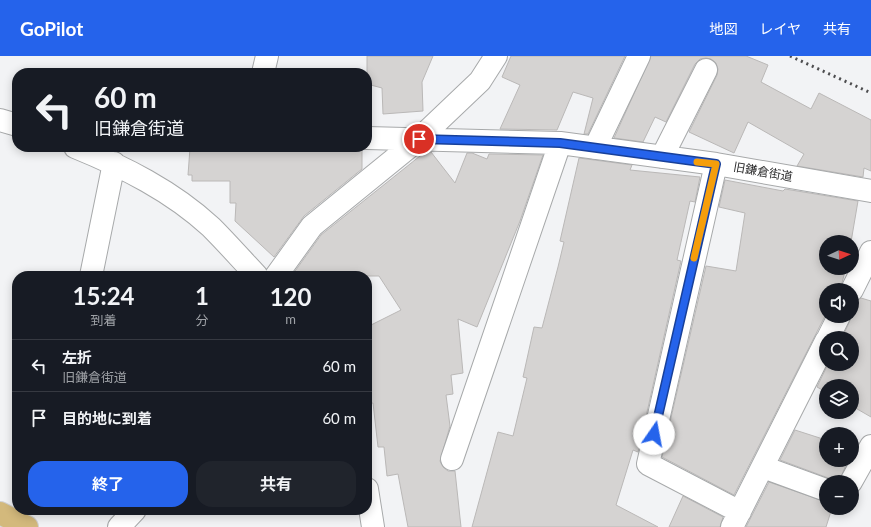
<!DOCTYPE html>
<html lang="ja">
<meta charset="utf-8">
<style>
body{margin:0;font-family:Lato,"Noto Sans JP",sans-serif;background:#20242c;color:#f1f3f6;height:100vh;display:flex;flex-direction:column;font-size:15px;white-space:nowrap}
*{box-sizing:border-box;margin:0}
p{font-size:13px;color:#9ea1a6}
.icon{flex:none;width:22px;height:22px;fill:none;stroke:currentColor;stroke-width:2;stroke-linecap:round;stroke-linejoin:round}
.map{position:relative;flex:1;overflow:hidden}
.sheet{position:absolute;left:12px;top:215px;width:360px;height:244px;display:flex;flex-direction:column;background:#171b24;border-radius:16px;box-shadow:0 2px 10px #0003}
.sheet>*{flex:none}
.banner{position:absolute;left:12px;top:12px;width:360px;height:84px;border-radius:16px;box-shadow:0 2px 10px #0003;background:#171b24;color:#f1f3f6;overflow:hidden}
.needle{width:26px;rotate:86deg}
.tools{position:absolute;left:819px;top:179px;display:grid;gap:8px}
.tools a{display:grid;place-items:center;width:40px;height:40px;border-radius:50%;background:#171b24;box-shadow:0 2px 10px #0003;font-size:20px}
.pin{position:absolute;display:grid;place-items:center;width:34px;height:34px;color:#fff;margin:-17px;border:2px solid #fff;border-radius:50%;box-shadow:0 1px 4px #0007}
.me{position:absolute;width:44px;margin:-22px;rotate:12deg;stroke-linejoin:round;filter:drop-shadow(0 0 3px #0008)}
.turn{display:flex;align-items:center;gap:14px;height:84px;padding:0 16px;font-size:18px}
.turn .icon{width:52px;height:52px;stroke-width:2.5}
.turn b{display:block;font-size:28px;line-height:34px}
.eta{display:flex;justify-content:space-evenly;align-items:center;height:68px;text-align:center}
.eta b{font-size:24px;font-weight:700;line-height:28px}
.action{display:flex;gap:8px;margin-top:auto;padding:8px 16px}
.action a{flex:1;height:46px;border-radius:16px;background:#2563eb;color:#fff;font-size:16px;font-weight:700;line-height:46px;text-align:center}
.action a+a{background:#20242c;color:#f1f3f6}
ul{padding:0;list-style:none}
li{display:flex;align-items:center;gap:12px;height:52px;padding:0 16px;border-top:1px solid #363941}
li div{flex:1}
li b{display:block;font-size:15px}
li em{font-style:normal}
header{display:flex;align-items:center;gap:24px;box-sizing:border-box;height:56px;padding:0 20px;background:#2563eb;color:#fff}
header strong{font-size:19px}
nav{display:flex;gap:22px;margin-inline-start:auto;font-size:14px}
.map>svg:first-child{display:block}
.building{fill:#d5d3d2;stroke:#bab8b7}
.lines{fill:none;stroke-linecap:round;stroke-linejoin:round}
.minor-casing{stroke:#a7a9aa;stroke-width:24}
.major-casing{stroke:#d1d1d1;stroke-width:24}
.minor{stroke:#fff;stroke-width:22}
.major{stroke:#d3b97c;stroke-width:22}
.rail{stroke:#4d4d4f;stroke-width:3;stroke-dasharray:2 4;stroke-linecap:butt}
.route-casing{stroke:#184099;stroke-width:10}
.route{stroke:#2563eb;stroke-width:7}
.slow{stroke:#f59e0b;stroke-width:7}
.labels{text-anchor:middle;stroke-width:3;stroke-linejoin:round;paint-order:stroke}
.street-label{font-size:12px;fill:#2c2c2d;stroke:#fff}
</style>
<header>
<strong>GoPilot</strong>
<nav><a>地図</a><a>レイヤ</a><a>共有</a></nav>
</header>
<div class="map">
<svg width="871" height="471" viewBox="0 0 871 471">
<rect width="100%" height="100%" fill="#f2f3f5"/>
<path class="building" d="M 367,0 L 433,0 L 422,26 L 423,55 L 383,58 L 382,32 L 367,28 Z
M 511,0 L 625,0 L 588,78 L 584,78 L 593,42 L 573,36 L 557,74 L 500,73 L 520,29 L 502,21 Z
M 651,0 L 746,0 L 768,9 L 761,26 L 811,53 L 819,37 L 871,64 L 871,115 L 864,112 L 863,121 L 797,110 L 804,98 L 748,66 L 734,97 L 689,76 L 717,19 L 718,13 L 716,7 L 711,3 L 706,2 L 700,3 L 695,8 L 666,66 L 655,61 L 643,86 L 614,82 Z
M 245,91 L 359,91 L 362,93 L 362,113 L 304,160 L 274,201 L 235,165 L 236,147 L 230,147 L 230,125 L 192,125 L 192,119 L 188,119 L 190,92 Z
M 425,96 L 431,96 L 455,127 L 467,97 L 472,97 L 487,103 L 489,98 L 543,99 L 520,165 L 477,271 L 458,263 L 463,317 L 451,319 L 453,338 L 446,339 L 450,370 L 440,405 L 443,411 L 448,415 L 455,415 L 461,471 L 408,471 L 398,418 L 387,420 L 384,391 L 378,391 L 373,347 L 367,348 L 367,271 L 401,254 L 379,220 L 295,220 L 293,218 L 321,179 Z
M 579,102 L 632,109 L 630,114 L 700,121 L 695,146 L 690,145 L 677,204 L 681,205 L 638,396 L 633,394 L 616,449 L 658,471 L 472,471 L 498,376 L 513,380 L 527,322 L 523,321 L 534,271 L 542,272 L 558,211 L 564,186 L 560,185 Z
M 725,124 L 783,135 L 785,133 L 858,145 L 851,186 L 826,186 L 826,212 L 846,212 L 840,234 L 826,234 L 826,258 L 734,439 L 662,401 L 706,210 L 736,215 L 745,157 L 719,151 Z
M 861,242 L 871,245 L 871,361 L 852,350 L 852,330 L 826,330 L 826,336 L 817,331 L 828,308 L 852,308 L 852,282 L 842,282 L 852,260 L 852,246 Z
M 795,374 L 826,384 L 826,404 L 848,404 L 839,426 L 780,404 Z
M 769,426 L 826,446 L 826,452 L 832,452 L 826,471 L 746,471 Z
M 683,440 L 723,461 L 720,471 L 669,471 Z"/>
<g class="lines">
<g class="minor-casing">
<path id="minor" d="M 263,17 L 267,0
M 0,64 L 17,69
M 367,82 L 560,87 L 716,108 L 871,135
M 75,91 C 124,111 172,135 211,171 C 227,187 242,204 257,220
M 595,92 L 639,0
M 662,101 L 706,14
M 716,108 L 648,408 L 740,456
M 91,220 L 114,107
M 276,220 L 312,170 L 419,83 L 480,25 L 496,0
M 852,234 L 871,196
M 828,282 L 839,260
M 452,403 L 560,87
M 763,411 L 826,434
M 851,426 L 871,390
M 367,433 L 373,471
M 119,471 L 135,454
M 732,471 L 826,285"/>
</g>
<g class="major-casing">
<path id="major" d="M 0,457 L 27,471"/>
</g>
<use href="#minor" class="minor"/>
<use href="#major" class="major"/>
<path class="rail" d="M 790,0 L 871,37"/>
</g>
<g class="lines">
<g class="route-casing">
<path id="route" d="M 419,83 L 560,87 L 716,108 L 654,378"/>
</g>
<use href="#route" class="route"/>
<path class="slow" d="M 694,202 L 716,108 L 697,106"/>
</g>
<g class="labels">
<g class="street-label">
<text transform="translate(763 116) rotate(10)" y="4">旧鎌倉街道</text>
</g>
</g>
</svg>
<div class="tools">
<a><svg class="needle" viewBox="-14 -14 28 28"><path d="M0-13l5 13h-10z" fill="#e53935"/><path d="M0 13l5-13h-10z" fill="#9ea1a6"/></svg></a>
<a><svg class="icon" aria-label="sound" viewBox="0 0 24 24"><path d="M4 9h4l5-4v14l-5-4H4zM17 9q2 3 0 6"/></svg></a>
<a><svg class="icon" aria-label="search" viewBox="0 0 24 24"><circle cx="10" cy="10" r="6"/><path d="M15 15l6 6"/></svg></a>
<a><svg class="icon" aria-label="layers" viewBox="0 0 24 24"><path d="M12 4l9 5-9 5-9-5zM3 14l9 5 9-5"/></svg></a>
<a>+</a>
<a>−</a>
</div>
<div class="pin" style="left:419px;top:83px;background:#d93025"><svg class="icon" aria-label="arrive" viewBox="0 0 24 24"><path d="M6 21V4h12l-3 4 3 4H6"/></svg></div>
<svg class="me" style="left:654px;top:378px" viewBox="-20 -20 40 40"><circle r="19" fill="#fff"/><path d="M0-13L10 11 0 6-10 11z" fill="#2563eb"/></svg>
<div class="banner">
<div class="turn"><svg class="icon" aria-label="left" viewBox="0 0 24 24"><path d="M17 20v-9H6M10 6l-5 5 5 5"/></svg><div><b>60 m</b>旧鎌倉街道</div></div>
</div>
<section class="sheet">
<div class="eta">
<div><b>15:24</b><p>到着</p></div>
<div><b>1</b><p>分</p></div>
<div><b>120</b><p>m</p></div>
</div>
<ul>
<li><svg class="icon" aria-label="left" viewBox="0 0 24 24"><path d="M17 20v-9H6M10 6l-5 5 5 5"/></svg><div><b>左折</b><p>旧鎌倉街道</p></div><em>60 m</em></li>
<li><svg class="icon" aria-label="arrive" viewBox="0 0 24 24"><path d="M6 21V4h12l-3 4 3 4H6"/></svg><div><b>目的地に到着</b></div><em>60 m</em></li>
</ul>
<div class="action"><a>終了</a><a>共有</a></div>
</section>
</div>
